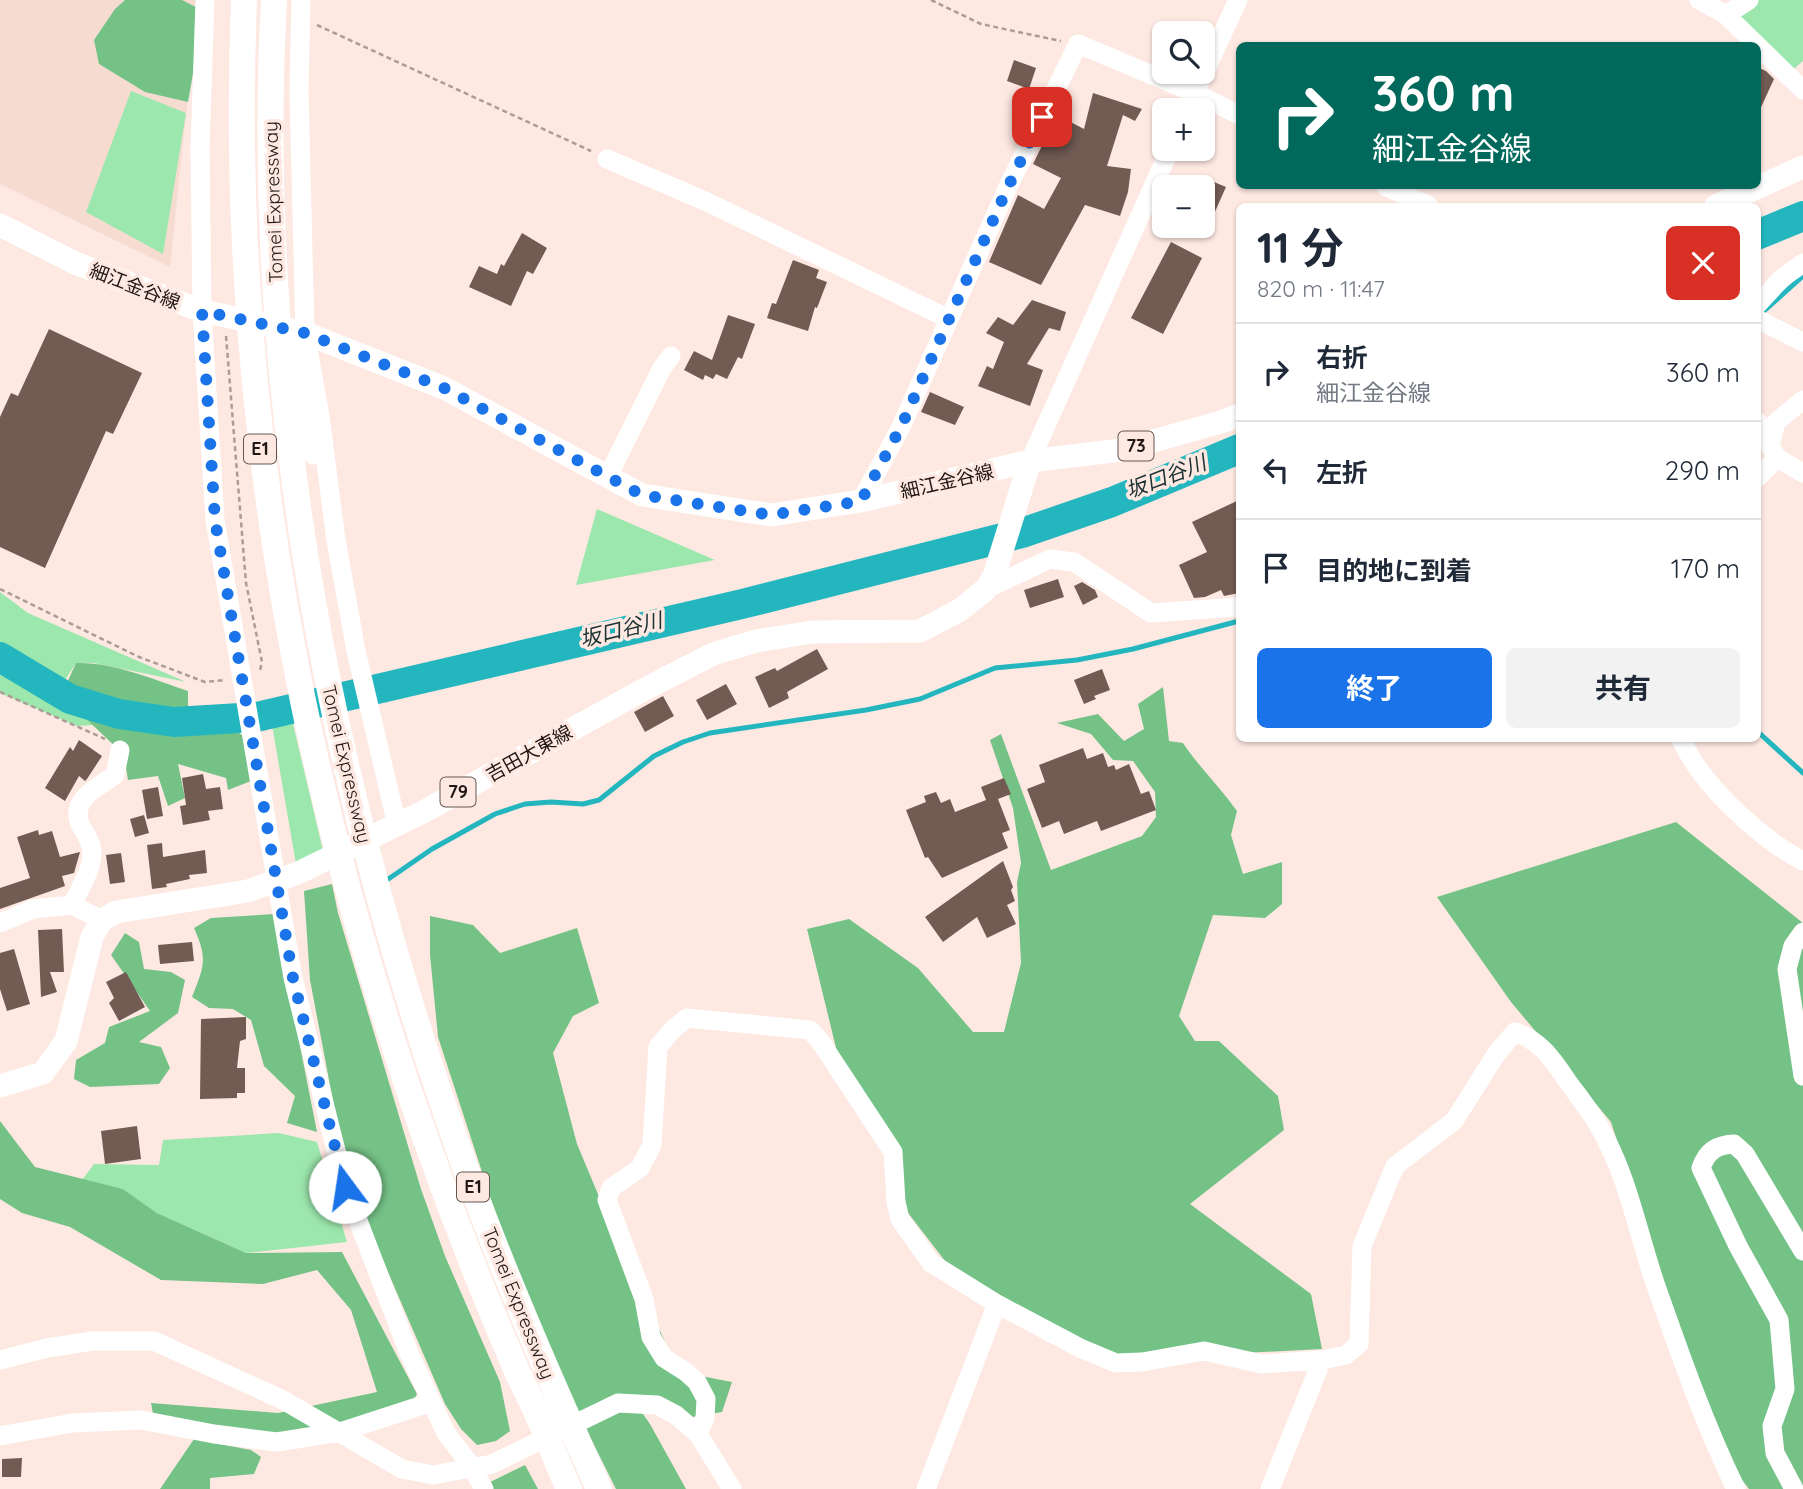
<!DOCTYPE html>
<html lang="ja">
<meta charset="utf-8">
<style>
body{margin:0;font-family:Quicksand,"Noto Sans JP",sans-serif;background:#f2f2f3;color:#1f2937;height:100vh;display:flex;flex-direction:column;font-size:26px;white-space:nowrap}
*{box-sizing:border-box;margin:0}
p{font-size:23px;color:#747a83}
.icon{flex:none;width:38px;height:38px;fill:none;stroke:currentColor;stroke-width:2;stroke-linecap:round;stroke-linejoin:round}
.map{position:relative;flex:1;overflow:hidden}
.sheet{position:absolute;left:1236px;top:203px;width:525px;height:539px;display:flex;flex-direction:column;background:#fff;border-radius:10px;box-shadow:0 2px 5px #0004}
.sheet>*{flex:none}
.hud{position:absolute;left:1236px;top:42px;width:525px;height:147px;border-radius:10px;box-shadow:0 2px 5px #0004;background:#00695c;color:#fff;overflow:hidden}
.fabs{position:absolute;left:1152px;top:21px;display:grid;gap:14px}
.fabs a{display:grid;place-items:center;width:63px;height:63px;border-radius:10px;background:#fff;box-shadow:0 2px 5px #0004;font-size:35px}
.pin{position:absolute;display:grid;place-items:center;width:60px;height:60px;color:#fff;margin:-30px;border-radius:14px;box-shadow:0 4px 10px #0006}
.me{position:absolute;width:77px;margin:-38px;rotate:346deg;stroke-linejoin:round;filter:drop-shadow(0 0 5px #0008)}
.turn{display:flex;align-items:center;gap:24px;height:147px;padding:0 21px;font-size:32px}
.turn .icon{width:91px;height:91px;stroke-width:2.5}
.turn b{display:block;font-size:49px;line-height:60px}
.round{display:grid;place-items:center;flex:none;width:74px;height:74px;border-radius:10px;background:#f2f2f3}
.headline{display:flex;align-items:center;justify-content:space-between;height:119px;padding:0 21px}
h1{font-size:42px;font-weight:700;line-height:52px}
.cta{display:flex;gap:14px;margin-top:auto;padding:14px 21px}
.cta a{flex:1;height:80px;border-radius:10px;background:#1a73e8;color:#fff;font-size:28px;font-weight:700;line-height:80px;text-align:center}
.cta a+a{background:#f2f2f3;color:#1f2937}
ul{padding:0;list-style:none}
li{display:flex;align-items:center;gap:21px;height:98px;padding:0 21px;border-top:2px solid #e0e1e3}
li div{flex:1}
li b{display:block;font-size:26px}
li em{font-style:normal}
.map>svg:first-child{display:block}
.built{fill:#f6dbd1}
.green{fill:#9ce7ad}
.forest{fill:#75c287}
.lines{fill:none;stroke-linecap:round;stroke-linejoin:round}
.stream{stroke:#24b6be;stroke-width:5}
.river{stroke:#24b6be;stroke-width:30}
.building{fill:#715b53}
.path{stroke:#ac9c96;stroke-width:2.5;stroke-dasharray:5 3.5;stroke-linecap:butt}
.minor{stroke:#fff;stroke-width:19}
.major{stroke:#fff;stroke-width:23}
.highway{stroke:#fff;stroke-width:26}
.route{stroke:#1a73e8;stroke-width:12;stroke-dasharray:0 21.6}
.labels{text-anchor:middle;stroke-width:7;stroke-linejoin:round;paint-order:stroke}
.shield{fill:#fee9e2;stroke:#635652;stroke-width:2}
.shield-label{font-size:18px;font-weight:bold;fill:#201714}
.street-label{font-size:19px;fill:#201714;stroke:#fee9e2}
.water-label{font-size:21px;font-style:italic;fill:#1b3133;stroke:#fee9e2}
</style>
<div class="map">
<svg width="1803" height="1489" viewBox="0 0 1803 1489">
<rect width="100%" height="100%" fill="#fee9e2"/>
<path class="built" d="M 0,0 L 198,0 L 170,267 L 0,184 Z"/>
<path class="green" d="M 1755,0 L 1803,0 L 1803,61 L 1787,75 L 1732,16 Z
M 131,91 L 186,113 L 163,254 L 86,212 Z
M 597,509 L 715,560 L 576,585 Z
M 0,592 L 28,613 L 186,682 L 94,663 L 76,663 L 60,688 L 93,725 L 77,726 L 0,693 Z
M 293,724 L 325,859 L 296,864 L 272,725 Z
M 279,1133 L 317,1142 L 347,1242 L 246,1253 L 157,1213 L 123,1189 L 82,1180 L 94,1164 L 159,1165 L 163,1140 Z"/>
<path class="forest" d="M 125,0 L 182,0 L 204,11 L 188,102 L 145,92 L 99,64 L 94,40 L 115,9 Z
M 76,663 C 114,662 152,679 188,691 L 188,735 L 229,725 L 243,736 L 251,781 L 228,790 L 226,778 L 178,764 L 185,798 L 168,806 L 158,776 L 128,780 L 124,755 L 78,711 L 66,685 Z
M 1163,687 L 1169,741 L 1183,743 C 1199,767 1220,787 1237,811 L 1231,835 L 1243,874 L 1282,862 L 1282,904 L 1265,918 L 1213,915 L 1179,1016 L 1195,1041 L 1219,1041 L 1278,1096 L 1284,1130 L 1190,1204 L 1311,1294 L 1322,1349 L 1243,1353 L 1081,1355 L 962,1283 L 905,1209 L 885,1124 L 837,1052 L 807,929 L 849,919 L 918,968 L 973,1032 L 1004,1032 L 1021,963 L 1017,882 L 1021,863 L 1013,808 L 990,740 L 1001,734 L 1051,870 L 1142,836 L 1156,817 L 1155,792 L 1133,761 L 1113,760 L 1091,734 L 1057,723 L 1098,714 L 1124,741 L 1144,729 L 1138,704 Z
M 1676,822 L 1803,923 L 1803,1489 L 1749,1489 L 1736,1472 L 1671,1309 L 1611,1122 L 1511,1002 L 1437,897 Z
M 332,884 L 338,913 L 421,1189 L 445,1256 L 500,1382 L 510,1431 L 496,1441 L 477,1445 L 461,1429 L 445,1404 L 374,1240 L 337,1122 L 310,980 L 304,891 Z
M 274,914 L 317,1132 L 287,1123 L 295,1096 L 264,1066 L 251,1020 L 233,1009 L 209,1008 L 192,997 C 204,967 208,959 194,928 L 211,918 Z
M 430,916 L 473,925 L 500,953 L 577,928 L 599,1003 L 573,1016 L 553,1053 L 577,1144 L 626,1261 L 671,1354 L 701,1376 L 732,1382 L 722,1412 L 692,1417 L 636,1404 L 650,1424 L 686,1489 L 616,1489 L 578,1413 L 498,1221 L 438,1037 L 430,955 Z
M 125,933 L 139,942 L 144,969 L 171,972 L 185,980 L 178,1013 L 139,1042 L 161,1047 L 170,1068 L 159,1084 L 90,1087 L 74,1079 L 76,1060 L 105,1043 L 109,1027 L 150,1011 L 111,955 Z
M 0,1121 L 35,1167 L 123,1189 L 157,1213 L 246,1253 L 342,1252 L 417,1394 L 411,1404 L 266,1441 L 153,1414 L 151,1403 L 278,1413 L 377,1392 L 351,1310 L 317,1270 L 263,1284 L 161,1280 L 70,1227 L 22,1213 L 0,1199 Z
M 194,1439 L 251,1450 L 261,1457 L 254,1474 L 210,1478 L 210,1489 L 160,1489 Z
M 525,1465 L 538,1489 L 476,1489 Z"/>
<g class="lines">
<path class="stream" d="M 1764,311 L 1803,276
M 1757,731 L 1803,773
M 384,882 L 432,849 L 495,814 L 525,804 L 551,802 L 583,804 L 599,800 L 654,756 L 683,742 L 710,733 L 866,710 L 920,699 L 995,668 L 1077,660 L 1133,649 L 1239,621"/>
<path class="river" d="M 1757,235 L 1803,216
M 0,657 L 70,699 L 119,714 L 174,722 L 257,717 L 742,604 L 1022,533 L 1112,502 L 1239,449"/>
</g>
<path class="building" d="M 1014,60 L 1036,68 L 1029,89 L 1007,81 Z
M 1757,67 L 1766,71 L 1774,79 L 1757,116 Z
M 1093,93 L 1142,109 L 1135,121 L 1123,115 L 1107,166 L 1131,169 L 1128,192 L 1120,216 L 1085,205 L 1041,285 L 989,262 L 1018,195 L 1044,209 L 1061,178 L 1033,164 L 1057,115 L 1084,129 Z
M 1202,177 L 1226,187 L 1213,216 L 1202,212 Z
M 522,233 L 547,248 L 533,274 L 527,271 L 511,306 L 469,287 L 479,266 L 497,274 L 501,264 L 504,266 Z
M 1171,242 L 1202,258 L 1163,334 L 1131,318 Z
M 793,260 L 819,270 L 816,278 L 827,282 L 817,308 L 815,307 L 808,331 L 767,318 L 772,303 L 776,304 Z
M 1032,300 L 1066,312 L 1060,331 L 1049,328 L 1027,364 L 1043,370 L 1030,406 L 978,386 L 987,366 L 993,369 L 1004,342 L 986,333 L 998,317 L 1013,325 Z
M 728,315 L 755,324 L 742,359 L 738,357 L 727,379 L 716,374 L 713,379 L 705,375 L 703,380 L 684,370 L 694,351 L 712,360 Z
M 49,329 L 142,373 L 113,434 L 106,431 L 45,568 L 0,547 L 0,417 L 11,393 L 18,396 Z
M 930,392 L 964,407 L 955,425 L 921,412 Z
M 1239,500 L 1239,593 L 1224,596 L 1221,590 L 1205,597 L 1194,598 L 1179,565 L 1207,552 L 1192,522 Z
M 1058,579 L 1064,597 L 1030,608 L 1024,590 Z
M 1082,582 L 1095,590 L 1098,597 L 1083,605 L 1074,586 Z
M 817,649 L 828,669 L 787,692 L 789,698 L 769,708 L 755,677 L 775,668 L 777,671 Z
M 1102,669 L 1110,690 L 1094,696 L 1096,699 L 1084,704 L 1074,680 Z
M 726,684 L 737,704 L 707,720 L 696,700 Z
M 663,696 L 674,716 L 645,732 L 634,712 Z
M 79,740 L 102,756 L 87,779 L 85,781 L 79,776 L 65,801 L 45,788 L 70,747 L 73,751 Z
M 1083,748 L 1087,759 L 1103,753 L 1108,767 L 1114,765 L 1116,770 L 1129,764 L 1141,794 L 1149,791 L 1156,810 L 1101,831 L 1097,821 L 1064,834 L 1059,821 L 1042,828 L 1027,789 L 1045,782 L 1039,765 Z
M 203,774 L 206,789 L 220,787 L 223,809 L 208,811 L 210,820 L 183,825 L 180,806 L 186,805 L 182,778 Z
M 1004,778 L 1011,794 L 998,799 L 1010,830 L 1002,833 L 1008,848 L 942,878 L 928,857 L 925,858 L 906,810 L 926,802 L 924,796 L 936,792 L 941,803 L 950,799 L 955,812 L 986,800 L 981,787 Z
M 158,787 L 163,816 L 147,819 L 142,790 Z
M 144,815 L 149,833 L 135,837 L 130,819 Z
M 38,830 L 39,835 L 52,831 L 60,857 L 80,852 L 74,873 L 62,876 L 65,886 L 0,909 L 0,888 L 30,878 L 17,837 Z
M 162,843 L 163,857 L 205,850 L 207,873 L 189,875 L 190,879 L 166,884 L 167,887 L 152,889 L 147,845 Z
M 121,853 L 125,882 L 110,884 L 106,855 Z
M 1003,861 L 1013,887 L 1011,890 L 1015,901 L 1007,905 L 1016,924 L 987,938 L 977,917 L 943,942 L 925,917 Z
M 62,929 L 64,972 L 50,972 L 57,992 L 41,997 L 38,930 Z
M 192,942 L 194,961 L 160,964 L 158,945 Z
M 14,949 L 30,1004 L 7,1011 L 0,989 L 0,953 Z
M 126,972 L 145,1007 L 119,1021 L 109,1003 L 114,998 L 106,982 Z
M 246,1017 L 246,1039 L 240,1041 L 237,1068 L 245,1068 L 245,1093 L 237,1093 L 237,1098 L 200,1099 L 201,1019 Z
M 137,1126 L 141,1159 L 105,1164 L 101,1131 Z
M 22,1458 L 21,1477 L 2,1477 L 2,1459 Z"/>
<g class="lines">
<path class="path" d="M 931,0 L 981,24 L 1061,41
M 317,25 L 591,151
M 226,336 L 246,583 L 262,662 L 260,670
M 0,589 L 139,657 L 205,682 L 226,680
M 0,692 L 105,739"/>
<path class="minor" d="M 205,0 L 200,148 L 202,311 L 215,520 L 293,978 L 345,1187 L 409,1353 L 446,1433 L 472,1467 L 484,1489
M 301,0 L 299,91 L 305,333 L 320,416 L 336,540 L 356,651 L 397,825
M 1699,0 L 1726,15 L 1803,90
M 1726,15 L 1749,0
M 1187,110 L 1238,0
M 607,159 L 705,201 L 949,319
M 1385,186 L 1429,206
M 1757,305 L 1782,278 L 1803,263
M 1757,319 L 1803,342
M 290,329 L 313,455
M 1757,421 L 1777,458 L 1803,473
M 1770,445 L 1776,422 L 1803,400
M 1030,461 L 1170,149
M 608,476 L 662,368 L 671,356
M 1757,478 L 1777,458
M 861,501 L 901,427 L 1007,189 L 1078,44 L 1195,93 L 1239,115
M 986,589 L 1050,559 L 1074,562 L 1151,613 L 1239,607
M 1680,738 C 1686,748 1690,758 1697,767 C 1720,800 1767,843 1803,861
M 72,905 C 79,890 92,870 92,853 C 92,844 87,836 82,828 C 67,801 96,788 115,775 L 120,750
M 0,923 L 33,909 L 72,905 L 102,920
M 1803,932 L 1793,946 L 1787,969 L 1803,1076
M 0,1360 L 47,1348 L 92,1341 L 154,1341 L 283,1400 L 402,1469 L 433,1475 L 492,1464 L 618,1403 L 657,1405 L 676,1415 L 698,1434 L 732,1489
M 698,1434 L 705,1418 L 706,1399 L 697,1382 L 686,1372 L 664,1358 L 651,1337 L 644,1299 L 607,1200 L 611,1188 L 640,1168 L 652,1145 L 658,1047 L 672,1030 L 687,1018 L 810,1030 L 820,1041 L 893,1152 L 896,1202 L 900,1219 L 931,1263 L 997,1304 L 1080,1348 L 1116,1363 L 1142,1362 L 1204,1351 L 1262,1364 L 1322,1360 L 1346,1355 L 1359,1344 L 1362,1246 L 1395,1166 L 1454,1121 L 1497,1053 L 1515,1032 C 1541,1041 1553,1060 1568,1082 C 1579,1097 1592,1113 1601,1130 C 1628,1177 1638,1234 1656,1286 C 1680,1354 1704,1423 1736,1489
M 0,1436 L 73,1423 L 141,1420 L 214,1434 L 277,1442 L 340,1432 L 432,1402
M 926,1489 L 997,1304
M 1270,1489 L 1322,1360
M 1794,1489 L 1775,1453 L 1772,1426 L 1785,1389 L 1779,1320 L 1738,1246 L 1701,1168 C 1707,1151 1716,1145 1734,1144 L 1745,1154 L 1803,1251"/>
<path class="major" d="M 1716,206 L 1803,167
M 0,225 L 75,263 L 202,311 L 305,333 L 444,388 L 642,495 L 771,515 L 861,501 L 1030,461 L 1121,450 L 1221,422 L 1239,415
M 0,1086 L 43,1073 L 66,1041 L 92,937 L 102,920 L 116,912 L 248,891 L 298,873 L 423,812 L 645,689 L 713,654 L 756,641 L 812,632 L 920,631 L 960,610 L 986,589 L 994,576 L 1030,461"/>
<path class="highway" d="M 244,0 C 225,473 329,936 516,1369 C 523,1385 532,1401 539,1418 C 550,1441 558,1466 569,1489
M 274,0 C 252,396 333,804 468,1175 C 507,1282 553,1385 599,1489"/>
</g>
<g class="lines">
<path class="route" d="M 345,1187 L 293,978 L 215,520 L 202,311 L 305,333 L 444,388 L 642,495 L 771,515 L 861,501 L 901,427 L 1007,189 L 1042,117"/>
</g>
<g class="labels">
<g class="shield">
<rect x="1118.5" y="431.5" width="35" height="29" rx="5"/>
<rect x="244" y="434.5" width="32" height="29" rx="5"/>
<rect x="440.5" y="777.5" width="35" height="29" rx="5"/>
<rect x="457" y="1172.5" width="32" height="29" rx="5"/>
</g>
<g class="shield-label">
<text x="1136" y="452">73</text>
<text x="260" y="455">E1</text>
<text x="458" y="798">79</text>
<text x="473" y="1193">E1</text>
</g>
<g class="street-label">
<text transform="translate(273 202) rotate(-92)" y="7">Tomei Expressway</text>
<text transform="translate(135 286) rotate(21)" y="7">細江金谷線</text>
<text transform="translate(947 481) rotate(-13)" y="7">細江金谷線</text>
<text transform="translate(529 753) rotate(-29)" y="7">吉田大東線</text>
<text transform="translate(347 764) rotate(77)" y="7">Tomei Expressway</text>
<text transform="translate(519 1303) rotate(68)" y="7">Tomei Expressway</text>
</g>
<g class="water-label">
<text transform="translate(1166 477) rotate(-21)" y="7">坂口谷川</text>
<text transform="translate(621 630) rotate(-14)" y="7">坂口谷川</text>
</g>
</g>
</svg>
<div class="fabs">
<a><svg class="icon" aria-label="search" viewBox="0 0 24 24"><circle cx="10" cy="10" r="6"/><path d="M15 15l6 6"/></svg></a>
<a>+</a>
<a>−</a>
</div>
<div class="pin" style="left:1042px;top:117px;background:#d93025"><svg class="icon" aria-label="arrive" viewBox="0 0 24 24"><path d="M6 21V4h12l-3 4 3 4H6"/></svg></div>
<svg class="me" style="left:345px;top:1187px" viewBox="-20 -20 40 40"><circle r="19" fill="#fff"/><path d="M0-13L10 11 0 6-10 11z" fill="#1a73e8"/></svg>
<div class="hud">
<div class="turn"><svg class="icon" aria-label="right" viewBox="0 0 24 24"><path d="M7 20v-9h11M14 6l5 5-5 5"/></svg><div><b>360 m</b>細江金谷線</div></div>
</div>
<section class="sheet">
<div class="headline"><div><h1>11 分</h1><p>820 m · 11:47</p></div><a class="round" style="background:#d93025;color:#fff"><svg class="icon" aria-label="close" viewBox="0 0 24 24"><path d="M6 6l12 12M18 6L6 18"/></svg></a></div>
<ul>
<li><svg class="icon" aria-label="right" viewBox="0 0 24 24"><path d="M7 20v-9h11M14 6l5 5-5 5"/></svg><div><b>右折</b><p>細江金谷線</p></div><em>360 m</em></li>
<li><svg class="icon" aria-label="left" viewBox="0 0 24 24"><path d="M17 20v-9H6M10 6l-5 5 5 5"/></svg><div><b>左折</b></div><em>290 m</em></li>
<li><svg class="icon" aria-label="arrive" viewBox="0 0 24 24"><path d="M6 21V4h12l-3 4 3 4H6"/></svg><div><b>目的地に到着</b></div><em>170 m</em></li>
</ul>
<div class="cta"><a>終了</a><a>共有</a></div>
</section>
</div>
